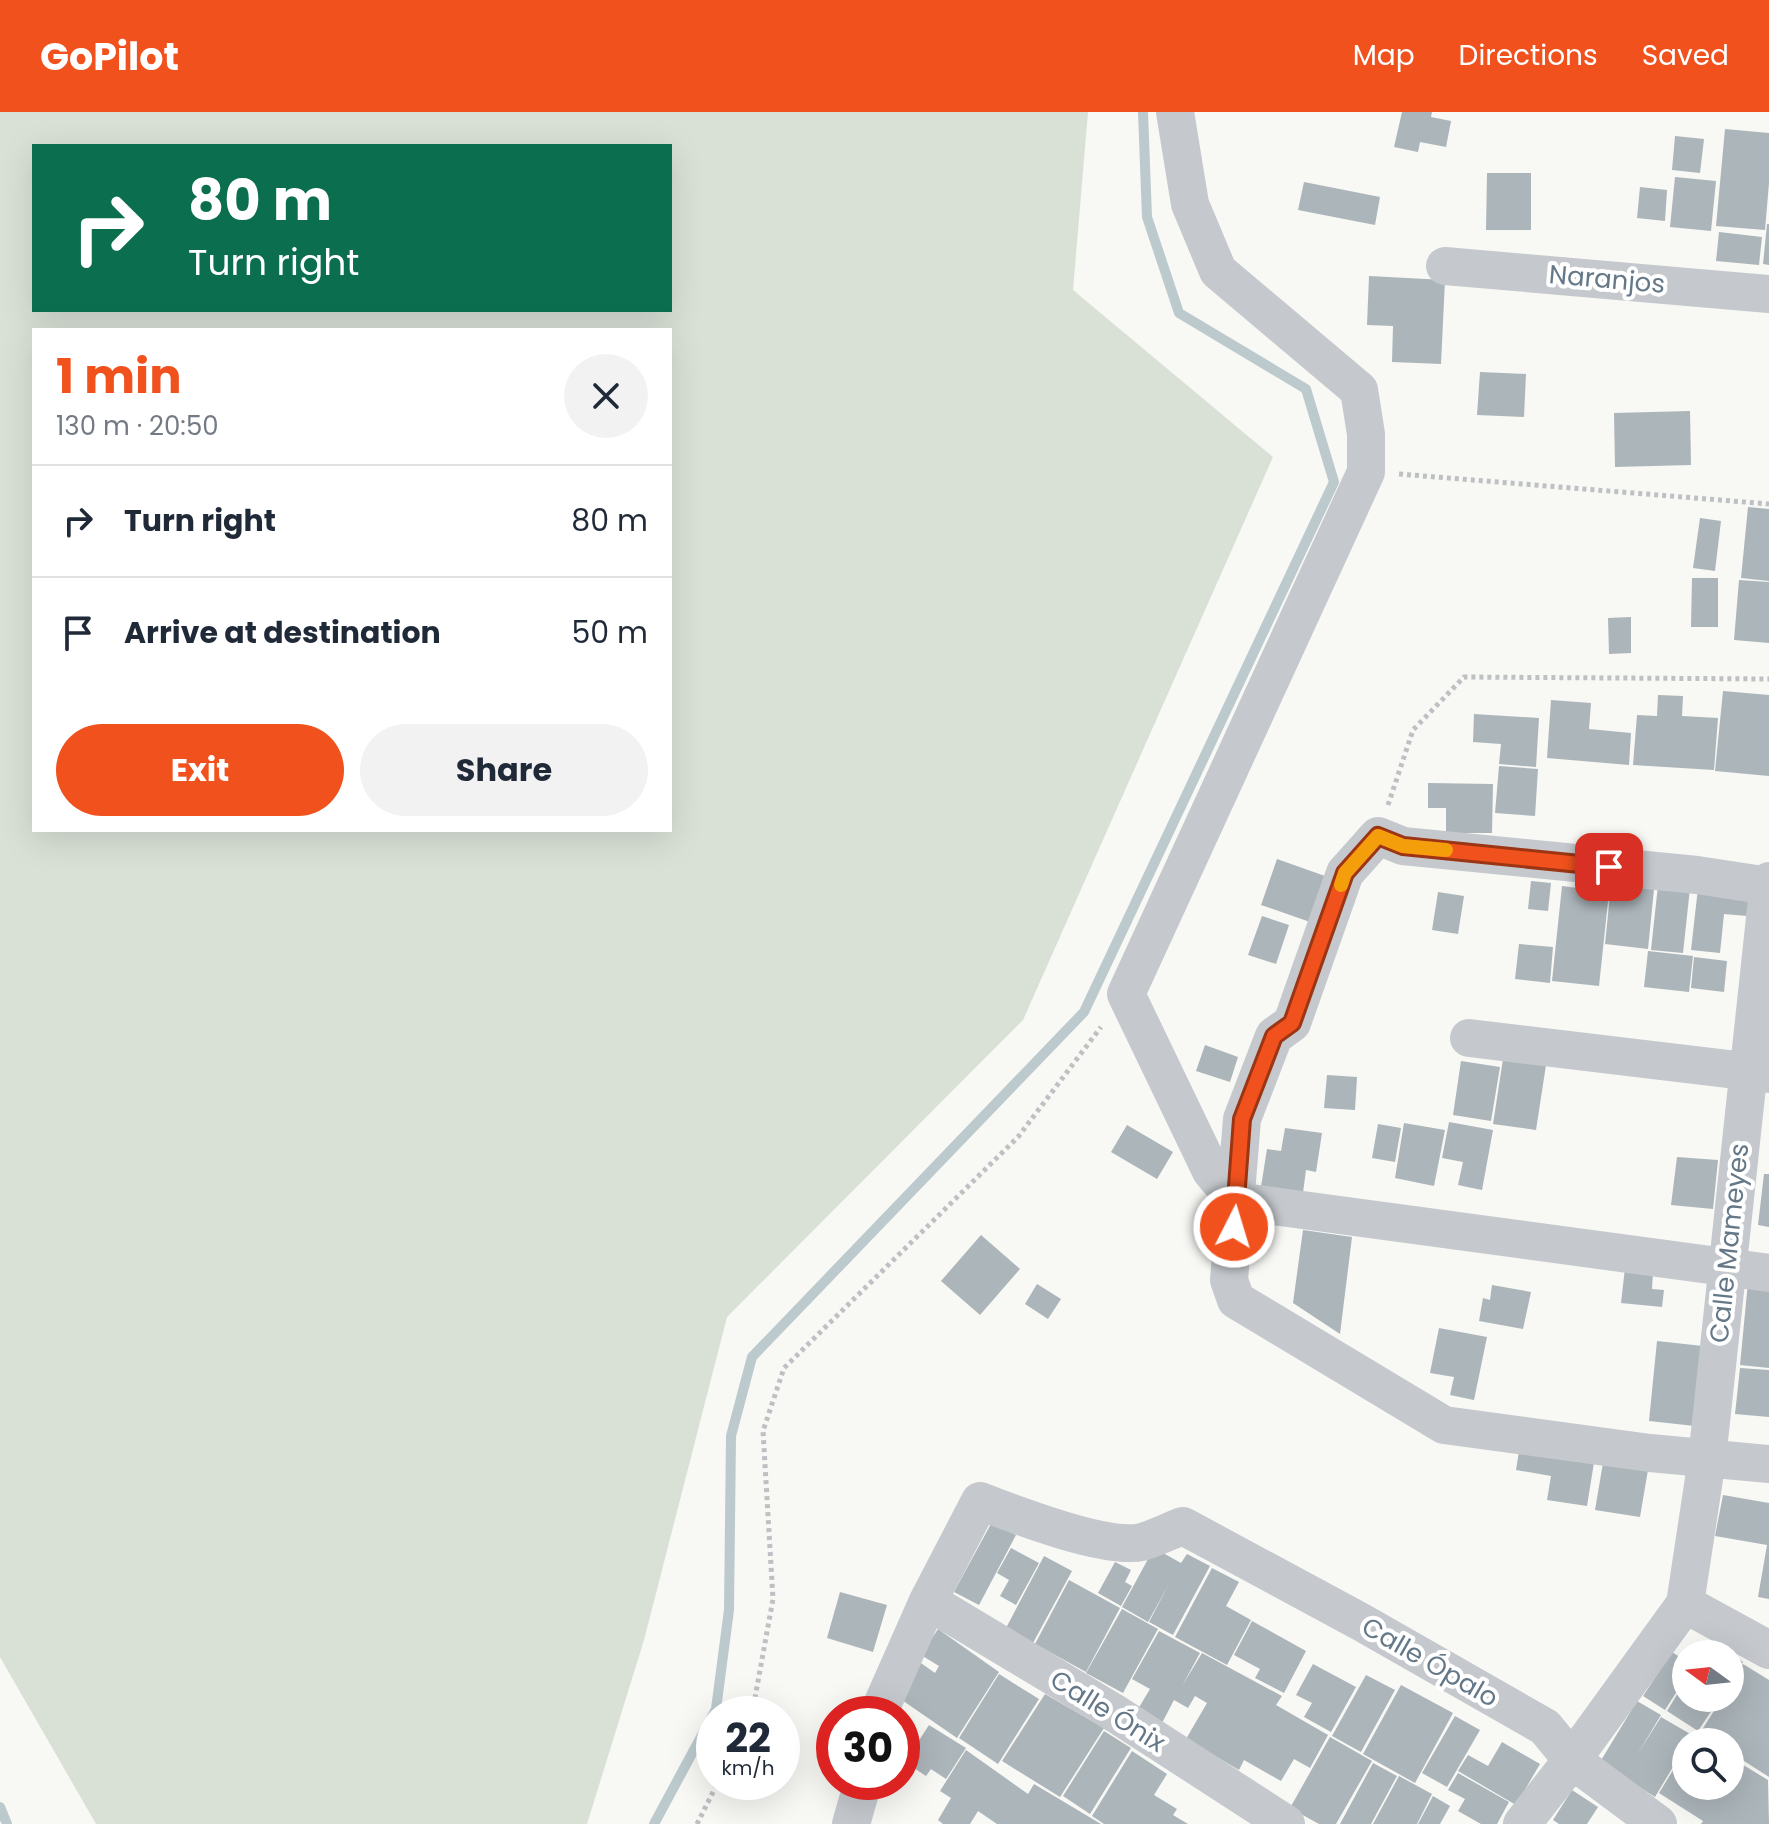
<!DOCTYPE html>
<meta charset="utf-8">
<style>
body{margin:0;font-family:Poppins,sans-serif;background:#f2f2f3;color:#1f2937;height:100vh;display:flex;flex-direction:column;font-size:30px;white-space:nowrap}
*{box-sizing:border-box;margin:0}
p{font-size:26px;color:#747a83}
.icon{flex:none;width:44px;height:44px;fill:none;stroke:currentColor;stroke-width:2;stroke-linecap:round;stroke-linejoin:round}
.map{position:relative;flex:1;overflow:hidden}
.details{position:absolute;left:32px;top:216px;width:640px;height:504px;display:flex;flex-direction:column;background:#fff;border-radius:0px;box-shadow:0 8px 32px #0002}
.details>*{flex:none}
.banner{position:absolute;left:32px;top:32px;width:640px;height:168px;border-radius:0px;box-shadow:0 8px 32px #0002;background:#0b6e4f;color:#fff;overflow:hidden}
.needle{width:52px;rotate:285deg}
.controls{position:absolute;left:1672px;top:1528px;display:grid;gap:16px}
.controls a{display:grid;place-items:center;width:72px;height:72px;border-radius:50%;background:#fff;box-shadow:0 8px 32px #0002;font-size:40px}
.speed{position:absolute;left:696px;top:1584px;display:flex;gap:16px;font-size:40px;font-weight:700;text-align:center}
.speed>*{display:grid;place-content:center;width:104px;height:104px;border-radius:50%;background:#fff;box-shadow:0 8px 32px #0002;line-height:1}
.speed small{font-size:20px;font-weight:400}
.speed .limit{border:12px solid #d22;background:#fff;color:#111}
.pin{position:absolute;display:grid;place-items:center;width:68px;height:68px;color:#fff;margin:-34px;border-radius:16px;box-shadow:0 4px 12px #0006}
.me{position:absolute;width:88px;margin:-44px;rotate:5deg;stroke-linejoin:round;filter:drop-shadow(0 0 6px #0008)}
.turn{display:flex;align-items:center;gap:28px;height:168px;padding:0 24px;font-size:36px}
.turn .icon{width:104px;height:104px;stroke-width:2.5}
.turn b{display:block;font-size:56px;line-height:68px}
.round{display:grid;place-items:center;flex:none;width:84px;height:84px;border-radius:42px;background:#f2f2f3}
.headline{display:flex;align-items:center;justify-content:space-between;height:136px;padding:0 24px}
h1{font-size:48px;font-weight:700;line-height:60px;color:#f0511d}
.button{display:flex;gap:16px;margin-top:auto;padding:16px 24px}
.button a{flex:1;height:92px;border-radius:48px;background:#f0511d;color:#fff;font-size:32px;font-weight:700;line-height:92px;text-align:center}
.button a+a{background:#f2f2f3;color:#1f2937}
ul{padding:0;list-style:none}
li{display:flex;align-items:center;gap:24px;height:112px;padding:0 24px;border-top:2px solid #e0e1e3}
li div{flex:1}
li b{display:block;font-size:30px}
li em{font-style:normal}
header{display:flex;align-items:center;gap:48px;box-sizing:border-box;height:112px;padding:0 40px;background:#f0511d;color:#fff}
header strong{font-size:38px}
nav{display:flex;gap:44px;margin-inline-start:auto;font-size:28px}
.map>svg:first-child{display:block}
.green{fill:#d9e0d6;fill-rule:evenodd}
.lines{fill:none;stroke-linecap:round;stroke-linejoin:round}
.stream{stroke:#bcc9cd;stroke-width:10}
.building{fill:#acb5ba}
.path{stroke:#bec1c3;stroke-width:5;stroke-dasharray:4 4;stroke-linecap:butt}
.street{stroke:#c5c9cd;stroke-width:38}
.route-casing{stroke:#9c3513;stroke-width:20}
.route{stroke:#f0511d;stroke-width:14}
.slow{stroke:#f59e0b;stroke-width:14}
.labels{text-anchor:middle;stroke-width:8;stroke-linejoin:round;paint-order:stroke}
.street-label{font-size:26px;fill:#657888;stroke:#fff}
</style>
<header>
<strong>GoPilot</strong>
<nav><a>Map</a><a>Directions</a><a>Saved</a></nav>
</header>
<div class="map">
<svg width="1769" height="1712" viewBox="0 0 1769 1712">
<rect width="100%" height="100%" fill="#f8f8f5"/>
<path class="green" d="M 0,0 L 1088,0 L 1073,178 L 1273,345 L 1023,908 L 727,1205 L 644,1528 L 587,1712 L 96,1712 L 0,1545 ZM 34,34 L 670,34 L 670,198 L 34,198 ZM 34,218 L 670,218 L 670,718 L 34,718 Z"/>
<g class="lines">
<path class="stream" d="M 0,1695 L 7,1712
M 654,1712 L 716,1597 L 729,1498 L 731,1324 L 752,1245 L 1084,900 L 1334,370 L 1306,277 L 1179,201 L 1147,105 L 1143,0"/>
</g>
<path class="building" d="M 1402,0 L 1432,0 L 1431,5 L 1451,9 L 1446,35 L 1420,30 L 1418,40 L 1394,35 Z
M 1725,17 L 1769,21 L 1769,71 L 1765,118 L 1716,114 Z
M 1675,24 L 1704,27 L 1700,61 L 1672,58 Z
M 1487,61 L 1531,61 L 1531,118 L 1486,118 Z
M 1675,65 L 1716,69 L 1711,119 L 1670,115 Z
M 1304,70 L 1380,85 L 1375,113 L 1298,98 Z
M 1640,75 L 1667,78 L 1665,109 L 1637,106 Z
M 1767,112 L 1769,112 L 1769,153 L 1763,152 Z
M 1719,120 L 1762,125 L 1759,153 L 1716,149 Z
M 1369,164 L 1445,168 L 1441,252 L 1392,250 L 1393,214 L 1367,213 Z
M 1480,260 L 1526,262 L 1524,305 L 1477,303 Z
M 1690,299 L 1691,353 L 1615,355 L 1614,301 Z
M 1748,395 L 1769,397 L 1769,469 L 1741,466 Z
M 1700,406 L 1721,409 L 1715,459 L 1693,456 Z
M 1692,466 L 1718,466 L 1718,515 L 1691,515 Z
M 1739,468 L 1769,470 L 1769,531 L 1734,528 Z
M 1631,505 L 1631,541 L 1609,542 L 1608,506 Z
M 1723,579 L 1769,583 L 1769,664 L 1715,659 Z
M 1658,583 L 1683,584 L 1682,604 L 1718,606 L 1714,658 L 1633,653 L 1637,603 L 1657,604 Z
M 1551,588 L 1591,591 L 1589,617 L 1631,621 L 1629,653 L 1547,646 Z
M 1474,602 L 1539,606 L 1536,655 L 1499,652 L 1501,632 L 1473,630 Z
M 1499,654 L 1538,657 L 1535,704 L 1495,701 Z
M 1428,671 L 1493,672 L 1492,721 L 1446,721 L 1446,696 L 1428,696 Z
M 1277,747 L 1325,764 L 1310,810 L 1261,793 Z
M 1612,763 L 1655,767 L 1648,837 L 1605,832 Z
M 1531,769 L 1551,771 L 1548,799 L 1528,797 Z
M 1658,773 L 1690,776 L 1683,841 L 1651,838 Z
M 1562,774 L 1609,780 L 1599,874 L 1552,869 Z
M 1698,776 L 1749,781 L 1747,804 L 1724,802 L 1720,841 L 1691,838 Z
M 1438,780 L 1464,784 L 1458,822 L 1432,818 Z
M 1262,804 L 1289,813 L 1276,852 L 1248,843 Z
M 1519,832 L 1553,835 L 1550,871 L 1515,867 Z
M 1648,839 L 1693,844 L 1689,880 L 1644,875 Z
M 1694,845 L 1727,849 L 1724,880 L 1691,876 Z
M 1205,933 L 1238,945 L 1230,970 L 1196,959 Z
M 1505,934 L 1548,940 L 1536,1018 L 1493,1012 Z
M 1461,949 L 1500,955 L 1491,1009 L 1453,1003 Z
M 1327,963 L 1357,965 L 1355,998 L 1324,996 Z
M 1449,1010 L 1493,1018 L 1482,1078 L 1458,1073 L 1463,1050 L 1442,1046 Z
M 1404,1011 L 1445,1018 L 1434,1074 L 1395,1066 Z
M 1378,1012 L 1401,1016 L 1395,1050 L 1372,1046 Z
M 1127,1013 L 1173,1040 L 1157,1067 L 1111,1040 Z
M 1285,1016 L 1322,1021 L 1316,1060 L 1306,1058 L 1302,1088 L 1260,1081 L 1267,1037 L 1281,1039 Z
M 1677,1045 L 1718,1048 L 1713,1097 L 1671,1093 Z
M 1764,1062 L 1769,1062 L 1769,1115 L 1758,1113 Z
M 1303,1118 L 1352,1125 L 1340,1222 L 1293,1191 Z
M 981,1123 L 1020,1157 L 980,1203 L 941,1169 Z
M 1625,1156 L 1653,1160 L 1652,1177 L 1664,1178 L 1662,1195 L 1621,1191 Z
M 1748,1170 L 1769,1172 L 1769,1256 L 1740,1253 Z
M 1037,1172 L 1061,1187 L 1048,1207 L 1025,1192 Z
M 1492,1173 L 1531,1180 L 1523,1217 L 1479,1209 L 1483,1186 L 1490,1188 Z
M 1439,1216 L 1487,1225 L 1474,1288 L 1450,1283 L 1454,1265 L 1430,1261 Z
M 1657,1229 L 1712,1235 L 1704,1315 L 1649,1309 Z
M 1740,1256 L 1769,1258 L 1769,1305 L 1735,1302 Z
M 1521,1327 L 1596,1338 L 1587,1394 L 1547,1388 L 1551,1364 L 1516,1358 Z
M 1605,1339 L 1650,1346 L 1640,1405 L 1595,1398 Z
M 1723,1383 L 1769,1391 L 1769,1487 L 1758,1485 L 1767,1433 L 1715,1424 Z
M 992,1410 L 1016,1423 L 979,1493 L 954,1480 Z
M 1011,1436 L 1039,1451 L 1016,1493 L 1000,1484 L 1009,1468 L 997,1461 Z
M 1154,1436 L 1181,1451 L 1187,1442 L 1210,1454 L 1173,1523 L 1149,1510 L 1169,1472 L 1148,1510 L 1122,1495 Z
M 1044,1444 L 1072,1459 L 1033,1531 L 1006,1516 Z
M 1115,1450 L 1131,1458 L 1125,1470 L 1132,1474 L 1121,1494 L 1098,1481 Z
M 1212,1456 L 1239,1470 L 1226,1494 L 1251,1508 L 1227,1553 L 1175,1525 Z
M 1069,1468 L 1120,1496 L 1086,1560 L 1035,1532 Z
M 840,1480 L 887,1493 L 873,1540 L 827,1526 Z
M 1122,1497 L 1158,1517 L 1123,1581 L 1086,1561 Z
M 1252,1509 L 1306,1539 L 1284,1581 L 1255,1566 L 1260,1557 L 1234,1543 Z
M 938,1517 L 999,1560 L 957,1626 L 896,1584 L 918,1549 L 935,1561 L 939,1554 L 921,1543 Z
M 1159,1519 L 1200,1541 L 1182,1574 L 1202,1541 L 1282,1584 L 1276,1593 L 1328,1623 L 1310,1656 L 1294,1647 L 1281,1669 L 1244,1648 L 1239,1658 L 1186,1627 L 1207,1591 L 1195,1584 L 1188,1596 L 1174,1588 L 1162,1611 L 1138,1597 L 1150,1577 L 1132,1567 Z
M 1711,1529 L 1743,1550 L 1730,1570 L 1730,1542 L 1703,1542 Z
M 1672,1540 L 1686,1549 L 1686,1565 L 1665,1598 L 1643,1584 Z
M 1313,1552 L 1356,1575 L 1331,1620 L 1304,1605 L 1312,1591 L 1296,1583 Z
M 1743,1552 L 1769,1568 L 1769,1665 L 1730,1640 L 1730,1630 L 1714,1630 L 1700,1621 L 1722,1586 L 1730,1586 L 1730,1574 Z
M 999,1562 L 1039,1587 L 998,1652 L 959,1626 Z
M 1366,1563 L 1395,1578 L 1361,1640 L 1332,1624 Z
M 1686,1568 L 1686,1586 L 1720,1586 L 1698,1619 L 1667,1599 Z
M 1401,1573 L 1453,1601 L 1415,1671 L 1363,1642 Z
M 1045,1582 L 1104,1616 L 1060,1685 L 1002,1649 Z
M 1637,1589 L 1661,1603 L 1637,1643 L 1661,1605 L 1692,1623 L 1655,1685 L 1600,1650 Z
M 1455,1604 L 1480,1618 L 1447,1675 L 1422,1661 Z
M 929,1613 L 966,1636 L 946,1667 L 931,1657 L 926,1664 L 905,1650 Z
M 1104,1619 L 1131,1636 L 1090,1702 L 1063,1684 Z
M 1330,1625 L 1372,1649 L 1336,1712 L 1319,1712 L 1290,1696 Z
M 1502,1630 L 1540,1652 L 1516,1693 L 1458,1659 L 1468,1643 L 1488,1654 Z
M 1686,1637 L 1686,1674 L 1730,1674 L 1730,1645 L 1768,1668 L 1769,1712 L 1701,1712 L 1703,1709 L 1659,1681 Z
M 966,1638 L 1028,1682 L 1034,1672 L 1101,1712 L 997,1712 L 978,1699 L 970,1712 L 943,1712 L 938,1708 L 951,1686 L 940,1679 Z
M 1132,1639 L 1167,1662 L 1154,1683 L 1177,1697 L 1173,1703 L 1188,1712 L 1104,1712 L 1092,1704 Z
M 1373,1651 L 1397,1664 L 1371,1712 L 1340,1712 Z
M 1458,1661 L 1509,1690 L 1497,1712 L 1481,1712 L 1458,1699 L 1465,1687 L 1448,1678 Z
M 1399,1664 L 1432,1682 L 1417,1712 L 1373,1712 Z
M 1572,1678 L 1598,1695 L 1587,1712 L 1559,1712 L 1553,1708 Z
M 1433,1684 L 1450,1694 L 1440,1712 L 1418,1712 Z"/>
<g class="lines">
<path class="path" d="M 1399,362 L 1769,392
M 1388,693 L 1413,618 L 1464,565 L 1769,567
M 752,1602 L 773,1487 L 763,1319 L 784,1256 L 1018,1025 L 1101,915
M 697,1712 L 718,1670"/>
<path class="street" d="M 1175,0 L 1190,92 L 1218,159 L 1359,278 L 1366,322 L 1366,360 L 1126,882 L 1211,1059 L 1236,1089 L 1769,1161
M 1445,154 L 1769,182
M 1769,774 L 1697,763 L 1403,734 L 1378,724 L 1345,761 L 1292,911 L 1274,924 L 1242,1007 L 1229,1168 L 1236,1188 L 1444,1313 L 1650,1341 L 1769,1352
M 1469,926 L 1769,962
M 928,1489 L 1113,1600 L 1286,1712
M 1685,1492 L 1769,1538
M 878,1602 L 928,1489 L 980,1389 C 1016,1403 1106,1438 1142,1430 C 1156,1426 1169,1419 1183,1414 L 1361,1510 L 1545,1615 L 1572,1648 L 1658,1712
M 851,1712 L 863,1670
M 1522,1712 L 1572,1648 L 1685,1492 L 1707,1347 L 1769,769"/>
</g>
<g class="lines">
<g class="route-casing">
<path id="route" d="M 1234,1115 L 1242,1007 L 1274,924 L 1292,911 L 1345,761 L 1378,724 L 1403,734 L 1609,755"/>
</g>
<use href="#route" class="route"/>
<path class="slow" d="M 1341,773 L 1345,761 L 1378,724 L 1403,734 L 1446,738"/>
</g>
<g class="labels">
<g class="street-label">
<text transform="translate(1607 167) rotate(5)" y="9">Naranjos</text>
<text transform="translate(1729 1131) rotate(-84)" y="9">Calle Mameyes</text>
<text transform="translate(1430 1550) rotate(30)" y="9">Calle Ópalo</text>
<text transform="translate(1108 1599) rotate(32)" y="9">Calle Ónix</text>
</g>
</g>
</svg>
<div class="controls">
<a><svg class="needle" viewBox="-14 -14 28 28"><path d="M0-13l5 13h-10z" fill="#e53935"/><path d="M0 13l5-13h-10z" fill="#747a83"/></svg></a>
<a><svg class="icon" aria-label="search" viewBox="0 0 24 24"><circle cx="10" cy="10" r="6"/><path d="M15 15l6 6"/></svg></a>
</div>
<div class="speed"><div>22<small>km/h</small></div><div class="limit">30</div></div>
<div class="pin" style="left:1609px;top:755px;background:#d93025"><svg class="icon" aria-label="arrive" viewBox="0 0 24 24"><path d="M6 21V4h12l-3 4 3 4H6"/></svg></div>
<svg class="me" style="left:1234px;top:1115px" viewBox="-20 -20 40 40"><circle r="17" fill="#f0511d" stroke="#fff" stroke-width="3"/><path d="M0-11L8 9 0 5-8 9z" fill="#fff"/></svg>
<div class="banner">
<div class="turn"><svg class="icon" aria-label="right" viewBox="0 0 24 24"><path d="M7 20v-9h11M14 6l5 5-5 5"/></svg><div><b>80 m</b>Turn right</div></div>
</div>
<section class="details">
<div class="headline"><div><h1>1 min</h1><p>130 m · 20:50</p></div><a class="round"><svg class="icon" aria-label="close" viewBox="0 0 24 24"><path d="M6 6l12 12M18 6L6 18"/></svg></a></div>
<ul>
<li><svg class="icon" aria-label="right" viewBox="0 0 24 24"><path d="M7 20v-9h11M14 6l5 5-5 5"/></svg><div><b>Turn right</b></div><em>80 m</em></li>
<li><svg class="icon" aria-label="arrive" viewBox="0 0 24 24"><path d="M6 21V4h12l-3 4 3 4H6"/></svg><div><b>Arrive at destination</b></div><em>50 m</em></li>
</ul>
<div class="button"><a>Exit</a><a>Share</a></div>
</section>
</div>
